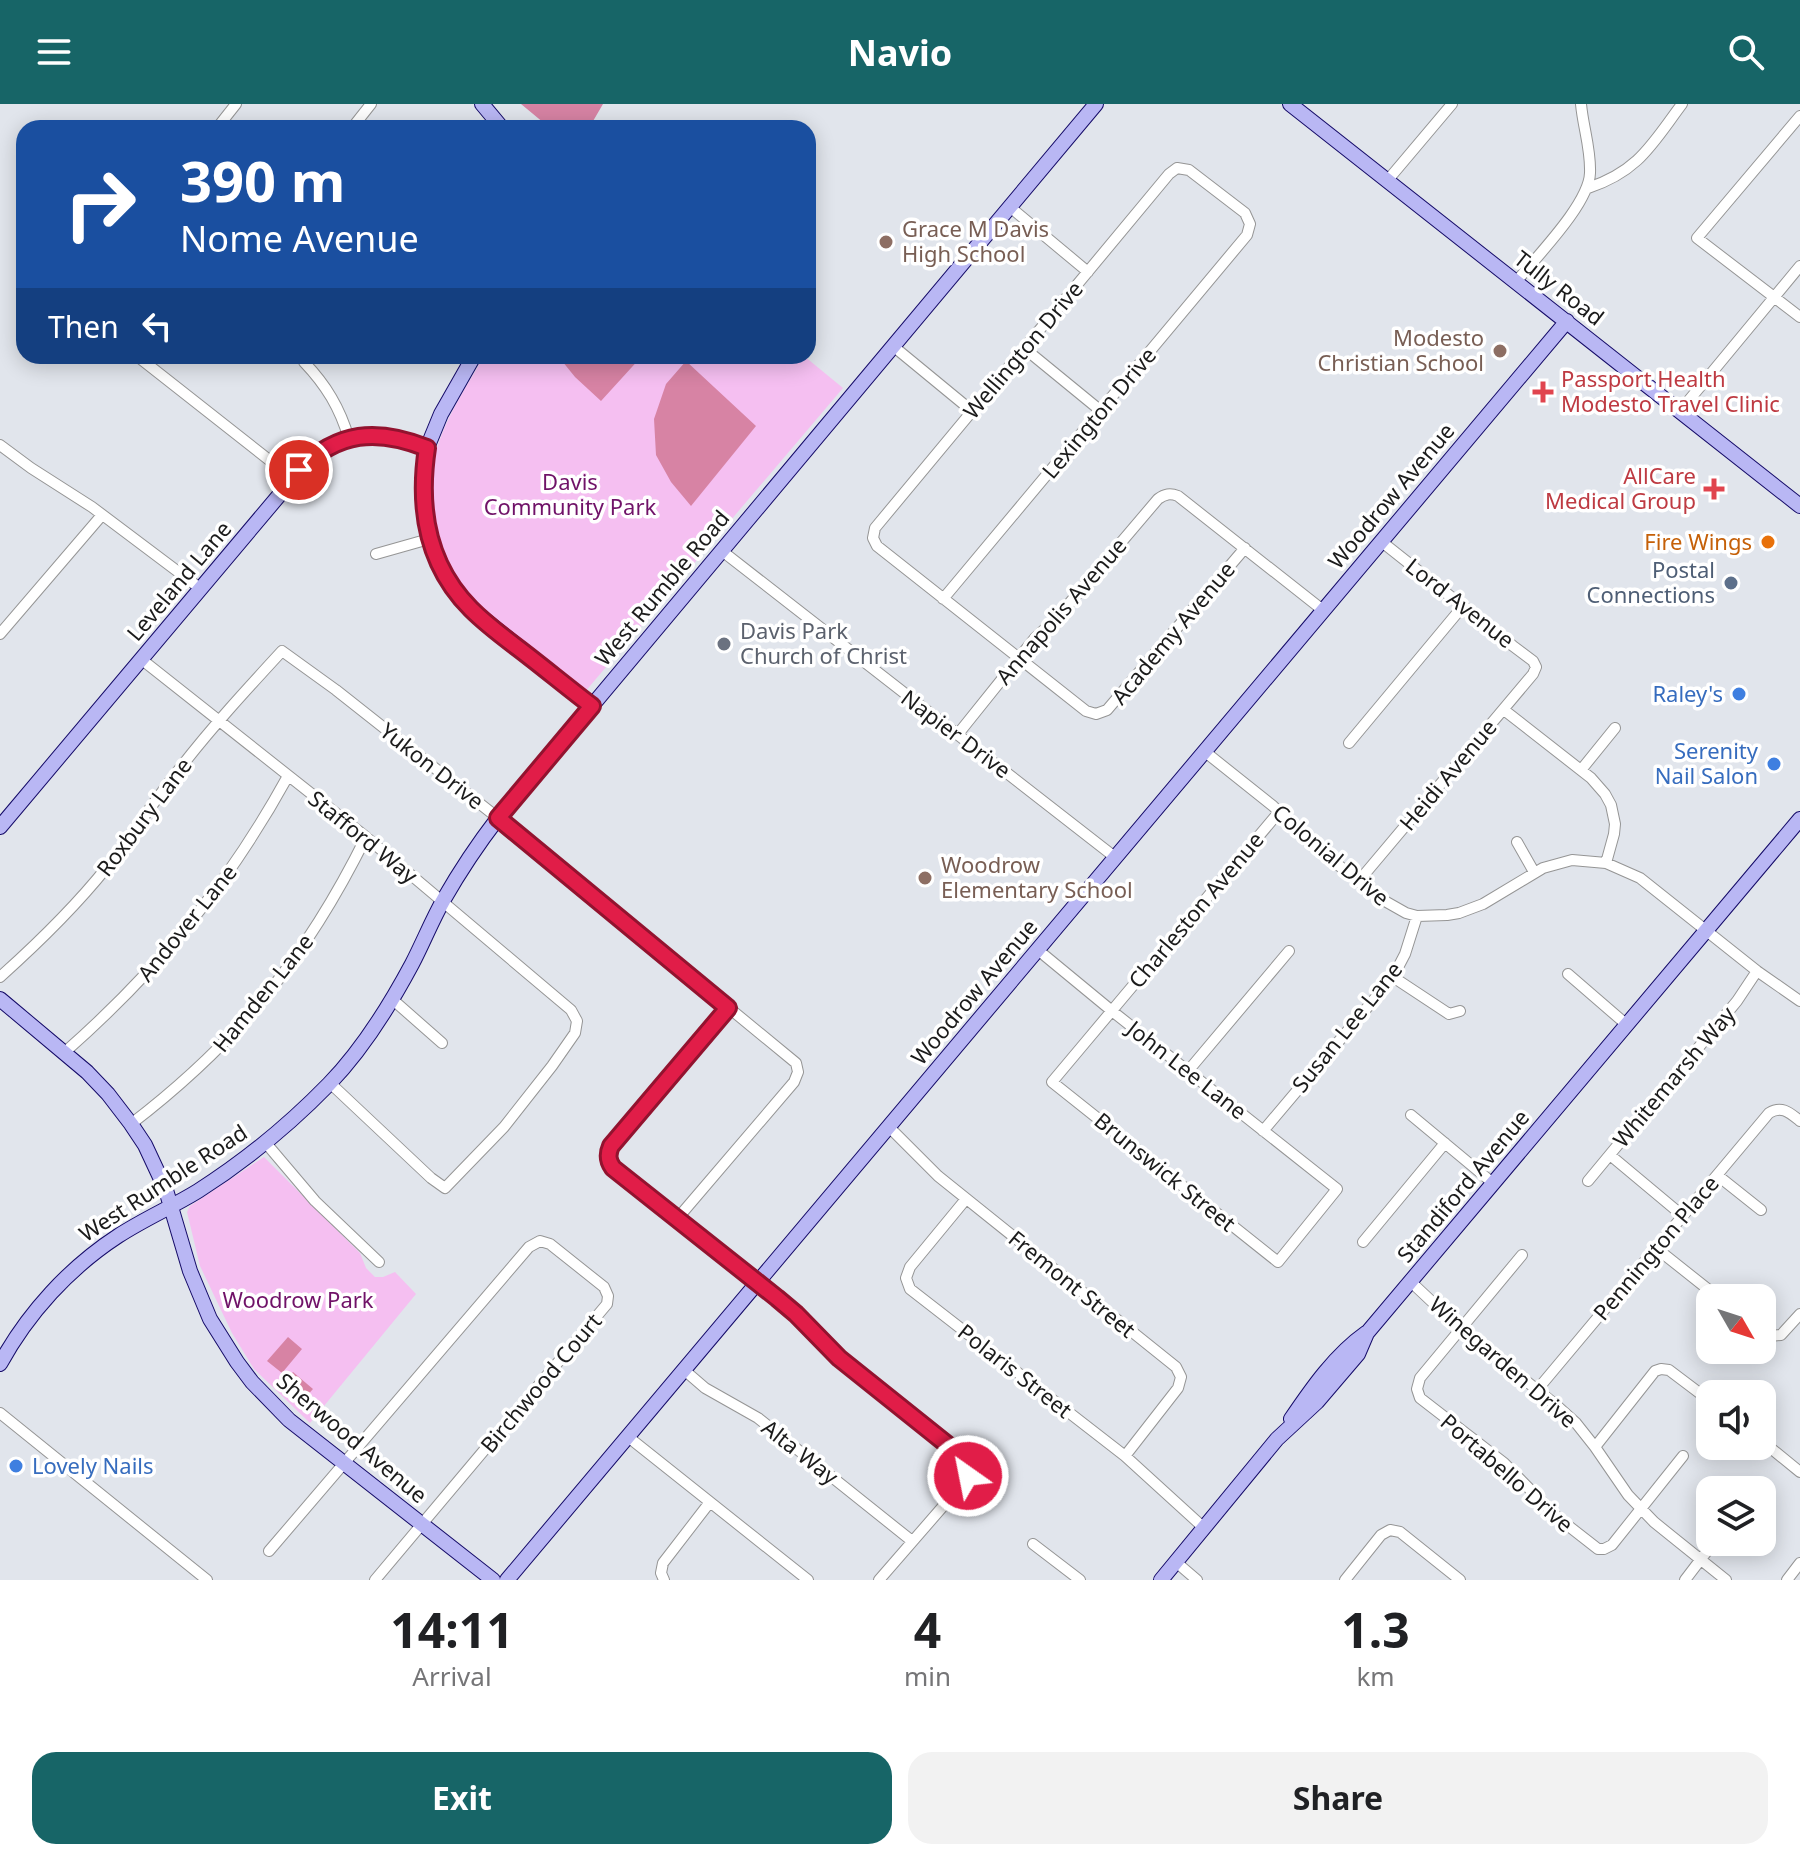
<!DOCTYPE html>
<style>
body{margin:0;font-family:"Noto Sans",sans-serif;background:#f2f2f2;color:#202124;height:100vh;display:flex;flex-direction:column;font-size:30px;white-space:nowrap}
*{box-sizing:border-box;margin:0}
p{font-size:26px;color:#757577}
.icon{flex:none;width:44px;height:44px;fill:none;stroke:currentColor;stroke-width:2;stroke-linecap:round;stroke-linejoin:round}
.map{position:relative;height:1476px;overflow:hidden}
.details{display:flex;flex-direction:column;background:#fff;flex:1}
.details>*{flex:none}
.hud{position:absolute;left:16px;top:16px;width:800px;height:244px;border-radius:24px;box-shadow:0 4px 20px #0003;background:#1a4fa0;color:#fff;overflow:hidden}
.needle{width:52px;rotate:129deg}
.tools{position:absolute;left:1696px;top:1180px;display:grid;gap:16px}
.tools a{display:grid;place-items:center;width:80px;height:80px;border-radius:16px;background:#fff;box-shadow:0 4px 20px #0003;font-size:40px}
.pin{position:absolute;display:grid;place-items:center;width:68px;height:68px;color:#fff;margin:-34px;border:4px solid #fff;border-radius:50%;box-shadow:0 2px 8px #0007}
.me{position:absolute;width:88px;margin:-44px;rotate:327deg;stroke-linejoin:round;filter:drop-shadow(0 0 6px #0008)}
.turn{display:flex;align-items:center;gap:28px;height:168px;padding:0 32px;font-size:36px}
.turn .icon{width:104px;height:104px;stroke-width:2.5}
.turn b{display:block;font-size:56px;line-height:68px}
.then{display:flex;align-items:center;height:76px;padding:0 32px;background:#0003;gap:16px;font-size:30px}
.eta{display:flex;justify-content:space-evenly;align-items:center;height:136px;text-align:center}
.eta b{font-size:48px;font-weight:700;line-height:56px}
.cta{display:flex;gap:16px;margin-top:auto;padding:16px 32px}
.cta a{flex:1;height:92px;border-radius:24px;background:#176567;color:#fff;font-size:32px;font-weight:700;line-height:92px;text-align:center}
.cta a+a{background:#f2f2f2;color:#202124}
header{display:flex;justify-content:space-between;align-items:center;height:104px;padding:0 32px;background:#176567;color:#fff;font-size:36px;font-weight:700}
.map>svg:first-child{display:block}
.park{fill:#f5bff1}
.pitch{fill:#d783a4}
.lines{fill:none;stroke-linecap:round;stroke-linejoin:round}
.street-casing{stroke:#959595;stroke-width:12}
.secondary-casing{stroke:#150b68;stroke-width:16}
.street{stroke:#fff;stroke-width:10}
.secondary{stroke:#b9b7f4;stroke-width:14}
.route-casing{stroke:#92132f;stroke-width:20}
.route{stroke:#e11d48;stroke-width:14}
.education-dot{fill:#8d6e63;stroke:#fff;stroke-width:3}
.health-dot{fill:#e0444e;stroke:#fff;stroke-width:3}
.food-dot{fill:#e8710a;stroke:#fff;stroke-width:3}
.service-dot{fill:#5c6f8a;stroke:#fff;stroke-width:3}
.worship-dot{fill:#6b7280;stroke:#fff;stroke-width:3}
.shop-dot{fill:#3f7fe0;stroke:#fff;stroke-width:3}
.labels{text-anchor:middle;stroke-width:7;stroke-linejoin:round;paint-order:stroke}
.education-label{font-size:22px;fill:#785e54;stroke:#fff;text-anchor:start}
.street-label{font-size:22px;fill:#1b1b1b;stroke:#fff}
.health-label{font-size:22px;fill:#be3a42;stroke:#fff;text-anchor:start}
.park-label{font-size:22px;fill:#701268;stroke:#fff}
.food-label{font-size:22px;fill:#c56008;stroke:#fff;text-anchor:end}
.service-label{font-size:22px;fill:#4e5e75;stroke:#fff;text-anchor:end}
.worship-label{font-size:22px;fill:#5b616d;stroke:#fff;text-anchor:start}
.shop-label{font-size:22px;fill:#366cbe;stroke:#fff;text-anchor:end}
</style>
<header><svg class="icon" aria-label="menu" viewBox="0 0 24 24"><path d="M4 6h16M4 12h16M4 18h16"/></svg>Navio<svg class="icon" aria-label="search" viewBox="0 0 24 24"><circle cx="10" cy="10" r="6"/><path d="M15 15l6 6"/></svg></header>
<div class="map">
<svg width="1800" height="1476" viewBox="0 0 1800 1476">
<rect width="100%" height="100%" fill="#e1e5ec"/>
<path class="park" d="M 484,252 L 804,252 L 843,284 L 584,589 C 562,571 539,553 517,534 C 506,525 494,517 484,507 C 442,466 419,402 437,344 C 447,311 467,282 484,252 Z
M 264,1053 L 360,1149 L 366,1164 L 375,1173 L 383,1173 L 395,1168 L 416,1190 L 310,1319 L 254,1265 L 232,1229 L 200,1162 L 187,1108 L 190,1102 Z"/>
<path class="pitch" d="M 521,0 L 603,0 L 589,24 L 550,24 Z
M 558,252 L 642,252 L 601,297 L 575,273 Z
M 686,257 L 756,322 L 691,402 L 671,378 L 656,351 L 654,315 L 666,280 Z
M 288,1233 L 302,1245 L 282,1269 L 267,1257 Z
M 293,1268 L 313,1285 L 302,1297 L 282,1281 Z"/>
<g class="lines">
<g class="street-casing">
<path id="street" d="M 1800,12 L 1697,134 L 1800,213
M 217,24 L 236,0
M 352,24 L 371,0
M 1387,77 L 1452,0
M 1588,84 C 1639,67 1652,40 1682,0
M 1010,103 L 1088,168
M 1516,178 C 1536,153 1589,100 1590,69 C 1591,45 1583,23 1581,0
M 893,242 L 972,307
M 1024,244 L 1101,307
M 137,252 L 292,374
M 309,252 L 304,258 C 326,281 340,304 349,335
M 1680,307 L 1800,162
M 0,341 L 31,364 L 92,403 L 201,485
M 722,447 L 1116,754
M 376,450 L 429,435
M 943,495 L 1247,131 L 1250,120 L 1245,109 L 1189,66 L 1177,64 L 1169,70 L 875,424 L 873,434 L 877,442 L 1086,607 L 1096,610 L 1107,606 L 1245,444
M 0,530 L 102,411
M 141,555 L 366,733 L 571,906 L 577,917 L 575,929 L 552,962 L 504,1023 L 445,1084 L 431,1074 L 330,979
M 1504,606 L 1591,674 L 1605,690 L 1611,701 L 1615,720 L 1614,730 L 1606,759
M 958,630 L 1035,534 L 1056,515 L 1158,395 C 1165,390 1170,389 1178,392 L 1324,507
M 1349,639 L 1463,502
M 1204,647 L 1273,702 L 1310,739 L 1383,796 L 1406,809 L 1417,812 L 1447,811 L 1459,809 L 1483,800 L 1543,764 L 1572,756 L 1606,759 L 1640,774 L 1757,867 L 1800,897
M 1581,666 L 1615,624
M 1517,738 L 1534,768
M 1358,778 L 1533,570 L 1536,563 L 1533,557 L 1513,542 L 1382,438
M 1038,846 L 1112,907 L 1337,1085 L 1278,1158 L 1052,978 C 1075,951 1097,924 1120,897 L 1279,708
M 1568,870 L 1627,921
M 0,873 C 38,839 75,803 107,763 C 132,730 155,696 181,663 C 212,623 247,585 282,547 L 336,586 L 498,714 L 796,959 L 798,968 L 794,978 L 677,1115
M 1393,873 L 1449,910 L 1460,907
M 392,895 L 442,939
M 728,904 L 611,1042 L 608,1054 L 613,1064 L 777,1194 L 839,1254 L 964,1354 C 970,1362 970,1368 965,1377 L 879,1476
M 65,948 C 158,866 228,781 288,672
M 1188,967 L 1289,847
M 1411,1011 L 1494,1080
M 131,1020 C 238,938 306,854 366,733
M 889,1023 L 938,1072 L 1176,1263 L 1181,1273 L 1178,1284 L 1125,1352
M 1263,1027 L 1393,873 L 1405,850 L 1417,812
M 265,1038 L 315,1097 L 379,1158
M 1610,1051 L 1683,1112
M 1717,1071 L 1761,1106
M 1588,1077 L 1737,897 L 1757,867
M 966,1095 L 910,1163 L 906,1174 L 910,1185 L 1125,1352 L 1204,1424
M 1363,1138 L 1445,1039
M 1656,1144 L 1719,1194
M 1522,1151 L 1420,1274 L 1417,1285 L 1420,1294 L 1504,1359 L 1557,1413 L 1598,1445 L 1604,1445 L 1612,1441 L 1683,1352
M 1411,1178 L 1461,1225 L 1556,1301 L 1576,1319 L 1595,1343 L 1628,1391 L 1654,1418 L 1726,1476
M 1762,1228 L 1770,1232 L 1781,1231 L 1800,1210
M 683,1265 L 705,1284 L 758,1314 L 912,1437
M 1537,1286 L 1769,1009 C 1782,1001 1790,1009 1800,1017
M 0,1309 L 207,1476
M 627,1332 L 808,1476
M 1762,1337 L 1800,1368
M 1595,1343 L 1655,1267 L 1661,1265 L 1669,1266 L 1710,1297
M 1033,1440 L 1080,1476
M 269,1447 L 529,1143 L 540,1137 L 550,1140 L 604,1183 L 608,1192 L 607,1200 L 375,1476
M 1176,1458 L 1197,1476
M 664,1476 L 661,1469 L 663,1459 L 710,1398
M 1345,1476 L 1381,1431 L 1390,1426 L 1400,1428 L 1460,1476
M 1685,1476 L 1714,1438
M 1787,1476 L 1800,1459"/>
</g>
<g class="secondary-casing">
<path id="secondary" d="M 482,0 L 502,24
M 1290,0 L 1800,402
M 474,252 L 441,310 L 427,344 L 423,386 L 429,435 L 447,475 L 469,503 L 592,602
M 0,723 L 308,357 C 345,325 383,326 427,344
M 0,895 L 87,968 L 108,990 L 131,1020 L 145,1041 L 166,1086 L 190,1167 L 210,1215 L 237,1258 L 252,1278 L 289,1316 L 493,1476
M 0,1260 C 28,1209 69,1164 118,1132 C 144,1115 172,1103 198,1087 C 245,1057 290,1020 329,980 C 363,945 389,903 412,860 C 423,839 432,816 444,795 C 460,767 478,740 498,714 L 1096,0
M 1291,1315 C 1312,1284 1335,1251 1366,1229
M 507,1476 L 1567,217
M 1161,1476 L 1277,1335 L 1317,1298 L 1358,1250 L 1367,1229 L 1800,715"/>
</g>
<use href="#street" class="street"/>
<use href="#secondary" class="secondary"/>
</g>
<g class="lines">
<g class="route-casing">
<path id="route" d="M 299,366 C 338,327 377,324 427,344 C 418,403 427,461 471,505 C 485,519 502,532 518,544 C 543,563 567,583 592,602 L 498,714 L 728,904 L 611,1042 C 607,1051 608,1057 613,1064 L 777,1194 L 796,1210 L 839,1254 L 964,1354 L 969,1364 L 968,1372"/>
</g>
<use href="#route" class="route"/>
</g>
<g class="education-dot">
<circle cx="886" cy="138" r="8"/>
<circle cx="1500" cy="247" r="8"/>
<circle cx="925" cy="774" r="8"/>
</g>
<g class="health-dot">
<path d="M1539 276h8v8h8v8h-8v8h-8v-8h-8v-8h8z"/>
<path d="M1710 373h8v8h8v8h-8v8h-8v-8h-8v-8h8z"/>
</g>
<circle class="food-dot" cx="1768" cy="438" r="8"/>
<circle class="service-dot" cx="1731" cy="479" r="8"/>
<circle class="worship-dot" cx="724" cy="540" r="8"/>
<g class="shop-dot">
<circle cx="1739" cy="590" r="8"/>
<circle cx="1774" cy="660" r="8"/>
<circle cx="16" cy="1362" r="8"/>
</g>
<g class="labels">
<g class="education-label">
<text x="902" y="133">Grace M Davis<tspan x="902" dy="25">High School</tspan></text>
<text x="1484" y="242" text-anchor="end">Modesto<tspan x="1484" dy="25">Christian School</tspan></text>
<text x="941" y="769">Woodrow<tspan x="941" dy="25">Elementary School</tspan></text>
</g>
<g class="street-label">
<text transform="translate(1559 184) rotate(38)" y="8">Tully Road</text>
<text transform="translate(1023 246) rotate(-50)" y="8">Wellington Drive</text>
<text transform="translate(1099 309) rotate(-50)" y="8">Lexington Drive</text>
<text transform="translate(1391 392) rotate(-50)" y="8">Woodrow Avenue</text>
<text transform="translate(179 477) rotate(-50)" y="8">Leveland Lane</text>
<text transform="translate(662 484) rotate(-50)" y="8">West Rumble Road</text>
<text transform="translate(1460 499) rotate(38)" y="8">Lord Avenue</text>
<text transform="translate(1061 507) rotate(-49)" y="8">Annapolis Avenue</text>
<text transform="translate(1173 529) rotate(-50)" y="8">Academy Avenue</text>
<text transform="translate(956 630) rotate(37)" y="8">Napier Drive</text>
<text transform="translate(432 662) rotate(38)" y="8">Yukon Drive</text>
<text transform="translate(1448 671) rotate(-50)" y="8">Heidi Avenue</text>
<text transform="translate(144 713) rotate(-53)" y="8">Roxbury Lane</text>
<text transform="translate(363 733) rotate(39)" y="8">Stafford Way</text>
<text transform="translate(1331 751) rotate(40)" y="8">Colonial Drive</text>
<text transform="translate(1196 806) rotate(-50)" y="8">Charleston Avenue</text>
<text transform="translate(187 819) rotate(-51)" y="8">Andover Lane</text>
<text transform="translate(974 888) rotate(-50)" y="8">Woodrow Avenue</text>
<text transform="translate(263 889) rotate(-51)" y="8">Hamden Lane</text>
<text transform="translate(1347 923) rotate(-51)" y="8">Susan Lee Lane</text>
<text transform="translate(1187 966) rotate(38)" y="8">John Lee Lane</text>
<text transform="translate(1674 973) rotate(-50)" y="8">Whitemarsh Way</text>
<text transform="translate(1165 1068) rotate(39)" y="8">Brunswick Street</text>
<text transform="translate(163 1079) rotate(-33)" y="8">West Rumble Road</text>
<text transform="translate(1463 1082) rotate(-50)" y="8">Standiford Avenue</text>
<text transform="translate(1656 1144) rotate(-50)" y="8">Pennington Place</text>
<text transform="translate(1072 1180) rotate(39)" y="8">Fremont Street</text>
<text transform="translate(1503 1258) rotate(41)" y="8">Winegarden Drive</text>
<text transform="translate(1015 1267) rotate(38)" y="8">Polaris Street</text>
<text transform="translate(541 1279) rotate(-50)" y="8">Birchwood Court</text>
<text transform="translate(352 1334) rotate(40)" y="8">Sherwood Avenue</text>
<text transform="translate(800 1348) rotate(38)" y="8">Alta Way</text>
<text transform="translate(1507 1369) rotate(41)" y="8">Portabello Drive</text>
</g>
<g class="health-label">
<text x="1561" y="283">Passport Health<tspan x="1561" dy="25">Modesto Travel Clinic</tspan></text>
<text x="1696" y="380" text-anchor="end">AllCare<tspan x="1696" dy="25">Medical Group</tspan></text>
</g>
<g class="park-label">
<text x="570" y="386">Davis<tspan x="570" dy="25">Community Park</tspan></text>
<text x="298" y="1204">Woodrow Park</text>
</g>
<g class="food-label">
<text x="1752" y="446">Fire Wings</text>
</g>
<g class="service-label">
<text x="1715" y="474">Postal<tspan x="1715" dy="25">Connections</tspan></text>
</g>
<g class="worship-label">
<text x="740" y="535">Davis Park<tspan x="740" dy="25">Church of Christ</tspan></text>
</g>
<g class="shop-label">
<text x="1723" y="598">Raley's</text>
<text x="1758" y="655">Serenity<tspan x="1758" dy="25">Nail Salon</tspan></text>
<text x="32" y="1370" text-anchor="start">Lovely Nails</text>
</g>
</g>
</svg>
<div class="tools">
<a><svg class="needle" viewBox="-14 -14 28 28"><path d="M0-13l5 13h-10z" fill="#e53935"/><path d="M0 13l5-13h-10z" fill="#757577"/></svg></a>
<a><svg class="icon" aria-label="sound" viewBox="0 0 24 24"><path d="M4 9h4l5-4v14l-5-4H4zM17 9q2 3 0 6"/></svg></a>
<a><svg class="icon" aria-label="layers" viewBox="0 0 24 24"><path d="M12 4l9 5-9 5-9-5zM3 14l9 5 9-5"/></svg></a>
</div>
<div class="pin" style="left:299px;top:366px;background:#d93025"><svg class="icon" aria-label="arrive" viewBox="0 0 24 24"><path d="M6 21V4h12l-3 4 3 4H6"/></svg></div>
<svg class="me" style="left:968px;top:1372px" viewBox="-20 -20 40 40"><circle r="17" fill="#e11d48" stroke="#fff" stroke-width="3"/><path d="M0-11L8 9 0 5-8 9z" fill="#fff"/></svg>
<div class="hud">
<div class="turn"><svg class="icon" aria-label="right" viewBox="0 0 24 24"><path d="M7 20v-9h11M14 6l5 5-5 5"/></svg><div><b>390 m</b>Nome Avenue</div></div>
<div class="then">Then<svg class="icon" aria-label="left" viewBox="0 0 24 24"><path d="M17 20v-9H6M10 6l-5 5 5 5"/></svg></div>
</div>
</div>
<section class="details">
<div class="eta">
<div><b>14:11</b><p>Arrival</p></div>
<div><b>4</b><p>min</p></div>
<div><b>1.3</b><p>km</p></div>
</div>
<div class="cta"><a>Exit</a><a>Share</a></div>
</section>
